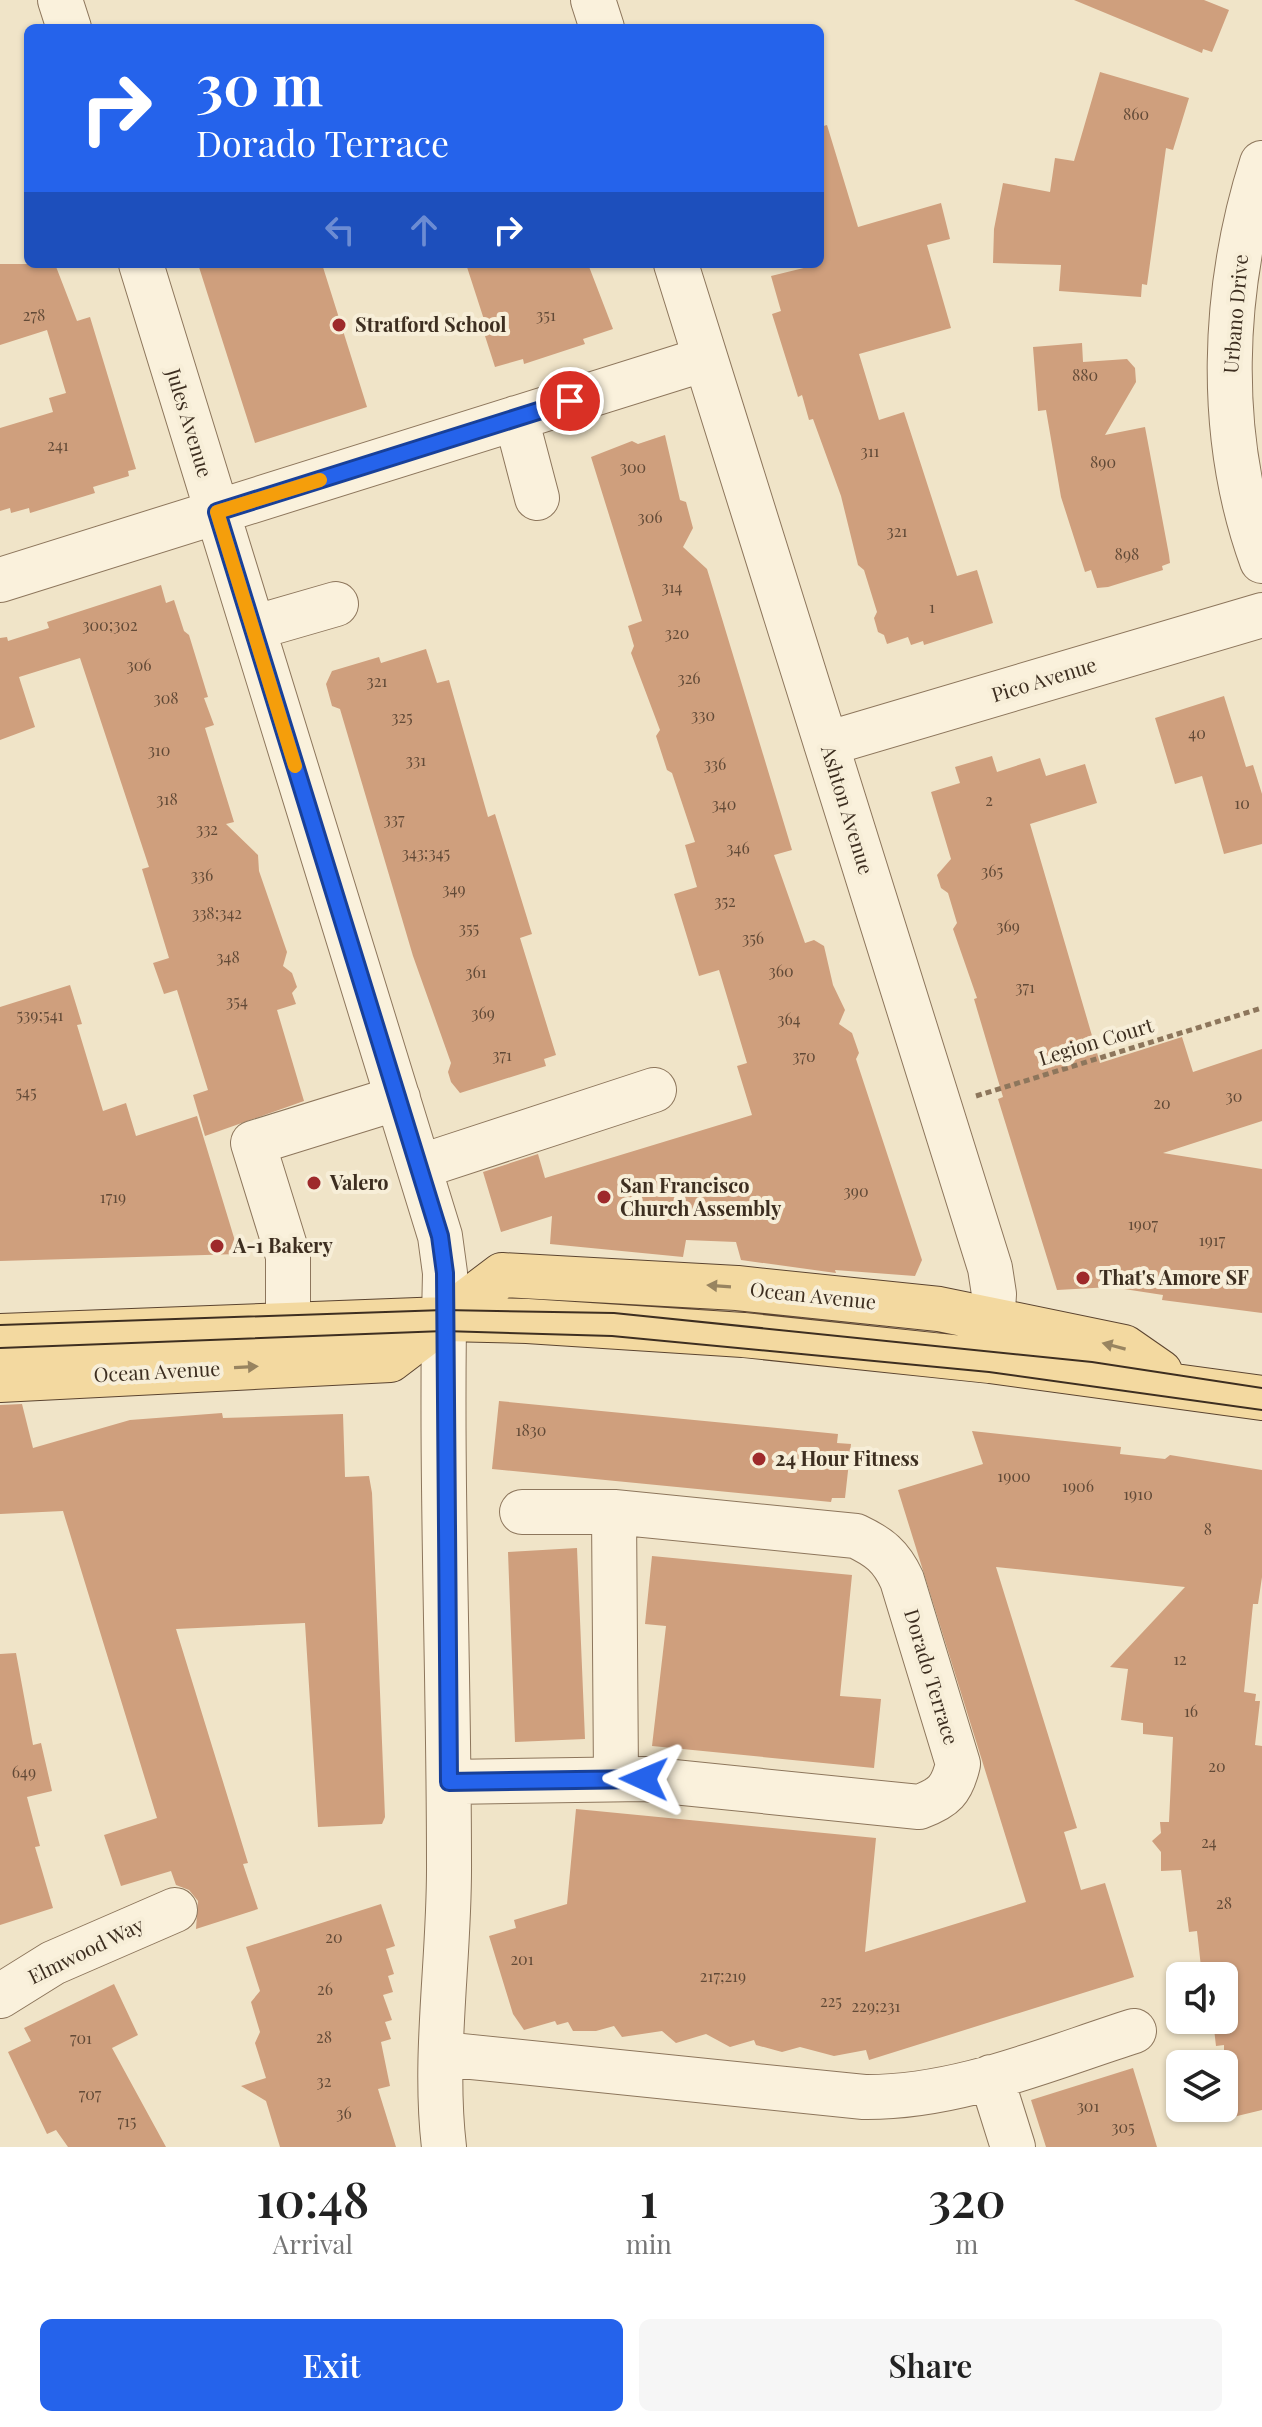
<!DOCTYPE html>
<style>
body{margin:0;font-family:"Playfair Display",serif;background:#f6f6f6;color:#222;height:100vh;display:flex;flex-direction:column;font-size:30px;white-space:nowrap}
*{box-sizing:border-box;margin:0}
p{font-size:26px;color:#767676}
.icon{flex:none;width:44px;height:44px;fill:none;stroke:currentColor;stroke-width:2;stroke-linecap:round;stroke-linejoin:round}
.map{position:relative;height:2147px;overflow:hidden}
.panel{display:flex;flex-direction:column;background:#fff;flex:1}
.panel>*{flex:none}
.top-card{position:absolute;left:24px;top:24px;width:800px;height:244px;border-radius:12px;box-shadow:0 2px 6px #0004;background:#2563eb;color:#fff;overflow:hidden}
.fabs{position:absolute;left:1166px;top:1962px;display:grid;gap:16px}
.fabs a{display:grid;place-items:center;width:72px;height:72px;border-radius:12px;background:#fff;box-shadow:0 2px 6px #0004;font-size:40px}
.pin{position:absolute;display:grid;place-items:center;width:68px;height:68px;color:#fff;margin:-34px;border:4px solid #fff;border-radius:50%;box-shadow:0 2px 8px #0007}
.me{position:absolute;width:88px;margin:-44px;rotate:271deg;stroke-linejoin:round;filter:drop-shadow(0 0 6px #0008)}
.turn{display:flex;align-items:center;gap:28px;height:168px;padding:0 40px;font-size:36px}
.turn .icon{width:104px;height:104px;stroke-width:2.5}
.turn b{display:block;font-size:56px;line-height:68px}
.lanes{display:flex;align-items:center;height:76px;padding:0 40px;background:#0003;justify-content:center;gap:40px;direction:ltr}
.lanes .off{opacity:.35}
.eta{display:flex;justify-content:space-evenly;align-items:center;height:136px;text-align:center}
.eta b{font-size:48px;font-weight:600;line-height:56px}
.action{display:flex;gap:16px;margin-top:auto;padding:16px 40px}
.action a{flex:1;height:92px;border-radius:12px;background:#2563eb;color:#fff;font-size:32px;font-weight:600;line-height:92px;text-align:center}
.action a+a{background:#f6f6f6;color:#222}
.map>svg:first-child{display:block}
.building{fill:#cf9f7d}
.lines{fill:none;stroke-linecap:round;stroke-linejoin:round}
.minor-casing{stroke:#8d765c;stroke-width:46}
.major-casing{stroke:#5b4430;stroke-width:46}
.path{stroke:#8d765c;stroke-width:5;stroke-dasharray:6 4;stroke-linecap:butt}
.minor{stroke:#faf1dc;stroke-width:44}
.major{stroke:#f3d9a0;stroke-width:44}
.tram{stroke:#3d2e20;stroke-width:2}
.oneway{fill:#988460}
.route-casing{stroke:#184099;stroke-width:20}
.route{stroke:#2563eb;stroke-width:14}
.slow{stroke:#f59e0b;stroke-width:14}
.poi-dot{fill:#9e2a2b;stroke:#f7eed8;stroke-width:3}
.labels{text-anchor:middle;stroke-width:8;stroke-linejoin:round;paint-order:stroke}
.number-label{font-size:16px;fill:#624a37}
.street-label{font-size:20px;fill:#3d2e20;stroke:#f7eed8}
.poi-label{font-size:20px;font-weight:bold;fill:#3d2e20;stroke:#f7eed8;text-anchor:start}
</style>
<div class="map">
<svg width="1262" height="2147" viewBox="0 0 1262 2147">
<rect width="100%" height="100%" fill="#f0e4c8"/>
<path class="building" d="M 1074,0 L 1204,0 L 1229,10 L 1212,52 L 1203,49 L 1202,53 Z
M 1100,72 L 1189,98 L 1173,150 L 1166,148 L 1147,285 L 1142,284 L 1141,297 L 1059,291 L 1061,265 L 993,263 L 994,229 L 1003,183 L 1050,192 L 1055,158 L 1074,161 Z
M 827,125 L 858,227 L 941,203 L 950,239 L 927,245 L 951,328 L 859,354 L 879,420 L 904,412 L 957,576 L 977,570 L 993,623 L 924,645 L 923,641 L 911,645 L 908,637 L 887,644 L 884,635 L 878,632 L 874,618 L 877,612 L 864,570 L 858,565 L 841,496 L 813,419 L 809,420 L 802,395 L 798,397 L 772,314 L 781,311 L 771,276 L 820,264 L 820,127 Z
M 0,264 L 55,264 L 77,321 L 90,317 L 136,469 L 128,471 L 129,476 L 93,487 L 95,493 L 30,513 L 29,508 L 11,513 L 10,508 L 0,511 L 0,428 L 53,412 L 49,398 L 66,393 L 47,330 L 0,345 Z
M 198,264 L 322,264 L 367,407 L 255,443 Z
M 466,264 L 588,264 L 613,329 L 583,339 L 585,344 L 524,364 L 523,359 L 495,367 L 485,336 L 489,335 Z
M 1082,343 L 1083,362 L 1127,359 L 1135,368 L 1136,382 L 1105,435 L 1145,427 L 1169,555 L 1170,563 L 1162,566 L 1163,570 L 1108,587 L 1097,588 L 1091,570 L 1085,572 L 1061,497 L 1046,410 L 1038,411 L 1033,347 Z
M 665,435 L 680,500 L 686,502 L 693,528 L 683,547 L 707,569 L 792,850 L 774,855 L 805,943 L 814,940 L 824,946 L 833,985 L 845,1010 L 839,1024 L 852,1033 L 859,1053 L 856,1059 L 922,1260 L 915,1276 L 835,1270 L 836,1273 L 741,1260 L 736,1242 L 686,1240 L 683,1257 L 550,1244 L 552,1216 L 501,1232 L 483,1172 L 538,1154 L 545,1178 L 752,1115 L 737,1066 L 747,1063 L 719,970 L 699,976 L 674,894 L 697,887 L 685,845 L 695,842 L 672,773 L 667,770 L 656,736 L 660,730 L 631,653 L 634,646 L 628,626 L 642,621 L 591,457 L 632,441 L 638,444 Z
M 161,585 L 166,603 L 174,600 L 184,631 L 189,635 L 208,697 L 204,698 L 214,725 L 205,728 L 234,822 L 226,824 L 258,855 L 259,871 L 287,952 L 283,966 L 292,973 L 297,987 L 292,993 L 296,1004 L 277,1010 L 304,1101 L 205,1136 L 193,1095 L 208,1090 L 177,990 L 164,994 L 153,963 L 169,958 L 142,869 L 149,867 L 80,658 L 19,677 L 35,727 L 0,740 L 0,638 L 7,637 L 8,641 L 49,628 L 47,622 Z
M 426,649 L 437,683 L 449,680 L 488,817 L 495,814 L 532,934 L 520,938 L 556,1055 L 544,1059 L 546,1066 L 460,1093 L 451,1082 L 448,1072 L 451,1063 L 413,956 L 340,709 L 332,706 L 326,684 L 332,671 L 379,657 L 381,663 Z
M 1224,696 L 1246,767 L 1253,765 L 1262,794 L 1262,844 L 1224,854 L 1202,776 L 1175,784 L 1155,718 Z
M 992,756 L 997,772 L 1040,758 L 1046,776 L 1085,764 L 1097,803 L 1030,824 L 1100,1063 L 1182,1037 L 1193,1072 L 1262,1049 L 1262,1121 L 1163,1153 L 1262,1169 L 1262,1313 L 1162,1300 L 1163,1295 L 1111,1287 L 1057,1290 L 998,1099 L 1003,1097 L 974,999 L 977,998 L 953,929 L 957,923 L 948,893 L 941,888 L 937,875 L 951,859 L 931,792 L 960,783 L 955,767 Z
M 70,985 L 82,1024 L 77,1025 L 103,1111 L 126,1103 L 136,1136 L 197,1116 L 239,1254 L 0,1261 L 0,1007 Z
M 499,1401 L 838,1434 L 837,1443 L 851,1444 L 845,1498 L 832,1498 L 831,1502 L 492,1469 Z
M 22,1404 L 33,1448 L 130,1420 L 222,1413 L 223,1418 L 343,1414 L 345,1477 L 369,1476 L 372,1493 L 385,1817 L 382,1824 L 318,1827 L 305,1623 L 176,1629 L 248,1863 L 243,1864 L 258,1909 L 196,1929 L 198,1901 L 189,1890 L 176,1885 L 171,1871 L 121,1886 L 104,1835 L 157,1818 L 63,1511 L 0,1514 L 0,1405 Z
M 972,1431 L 1121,1447 L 1120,1454 L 1165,1459 L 1170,1455 L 1262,1470 L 1262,1577 L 1258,1604 L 1253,1604 L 1244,1692 L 1256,1694 L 1255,1701 L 1260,1701 L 1255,1745 L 1262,1746 L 1262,2110 L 1233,2117 L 1224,2080 L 1224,2045 L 1216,2046 L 1213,2020 L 1224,2020 L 1224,1976 L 1202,1976 L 1197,1931 L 1189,1932 L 1181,1870 L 1161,1871 L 1161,1852 L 1152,1841 L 1161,1833 L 1160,1822 L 1169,1822 L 1173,1737 L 1143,1734 L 1143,1723 L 1121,1720 L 1128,1669 L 1110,1667 L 1185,1587 L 996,1567 L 1077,1828 L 1064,1832 L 1081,1890 L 1105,1883 L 1134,1977 L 869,2060 L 866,2050 L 834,2056 L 800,2047 L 782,2052 L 756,2045 L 754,2040 L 730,2047 L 706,2034 L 676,2043 L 662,2031 L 622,2037 L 614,2026 L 596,2031 L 573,2031 L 568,2022 L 557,2025 L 555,2021 L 524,2030 L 513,2014 L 489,1936 L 516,1928 L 514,1920 L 567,1904 L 576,1809 L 876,1838 L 865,1952 L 1026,1902 L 898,1490 L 983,1464 Z
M 577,1548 L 585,1739 L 515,1742 L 508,1552 Z
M 652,1556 L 852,1575 L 840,1696 L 881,1699 L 874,1768 L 652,1746 L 666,1626 L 645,1624 Z
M 16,1653 L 33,1745 L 41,1743 L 52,1791 L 27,1797 L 40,1846 L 35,1847 L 53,1908 L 0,1925 L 0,1654 Z
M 381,1904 L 395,1946 L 386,1949 L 394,1974 L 388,1976 L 393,1992 L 383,1995 L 392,2020 L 385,2022 L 391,2039 L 381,2042 L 390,2086 L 378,2089 L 396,2147 L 280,2147 L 266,2101 L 241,2086 L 266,2078 L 255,2043 L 260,2032 L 251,2002 L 260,1991 L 246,1947 Z
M 114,1984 L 138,2035 L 112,2048 L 166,2147 L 68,2147 L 56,2130 L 47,2134 L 8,2052 L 31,2041 L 24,2028 Z
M 1133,2068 L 1157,2147 L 1046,2147 L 1031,2100 Z"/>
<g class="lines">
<g class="minor-casing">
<path id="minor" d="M 60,0 L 69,28
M 593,0 L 602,28
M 1262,163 C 1222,289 1216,435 1262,561
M 141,264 L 440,1236 L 445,1273 C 440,1469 449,1666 449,1862 C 450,1955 433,2055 444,2147
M 676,264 L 990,1268 L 994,1294 L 990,1357
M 516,418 L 537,498
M 0,580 L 705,359
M 253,628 L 336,604
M 826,744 L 1262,615
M 419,1167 L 654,1090
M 288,1325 L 288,1256 L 253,1143 L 398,1098
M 614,1512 L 616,1778
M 449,1782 L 644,1779 L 919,1807 C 944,1798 952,1790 958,1764 L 902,1580 C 891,1556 879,1547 856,1536 L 614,1512 L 522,1512
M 0,1996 L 53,1963 L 175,1910
M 442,2054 L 864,2097 C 957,2098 1046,2059 1134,2031
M 991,2077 L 1013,2147"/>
</g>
<g class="major-casing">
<path id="major" d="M 0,1336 L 444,1319 L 527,1321 L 743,1335 L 990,1361 L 1262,1398
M 0,1380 L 390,1360 L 502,1275 L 737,1288 L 939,1309 L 1124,1347 L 1160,1372"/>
</g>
<path class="path" d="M 976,1096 L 1262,1008"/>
<use href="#minor" class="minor"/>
<use href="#major" class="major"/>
<path class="tram" d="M 0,1325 L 444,1310 L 614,1313 L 1092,1362 L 1262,1388
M 0,1348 L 444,1331 L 612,1336 L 989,1372 L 1262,1410"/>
</g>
<defs><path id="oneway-solid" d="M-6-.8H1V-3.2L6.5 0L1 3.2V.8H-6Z" transform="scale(2)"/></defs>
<g class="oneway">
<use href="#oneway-solid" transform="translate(719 1286) rotate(-176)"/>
<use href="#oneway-solid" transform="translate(1114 1346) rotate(-165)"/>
<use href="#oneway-solid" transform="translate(246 1367) rotate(-3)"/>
</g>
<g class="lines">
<g class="route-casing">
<path id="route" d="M 570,401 L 217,512 L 440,1236 L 445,1273 L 449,1782 L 644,1779"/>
</g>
<use href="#route" class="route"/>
<path class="slow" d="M 295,766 L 217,512 L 320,480"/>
</g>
<g class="poi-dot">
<circle cx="339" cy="325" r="8"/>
<circle cx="314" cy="1183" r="8"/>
<circle cx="604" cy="1197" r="8"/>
<circle cx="217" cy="1246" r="8"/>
<circle cx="1083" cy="1278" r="8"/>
<circle cx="759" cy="1459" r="8"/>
</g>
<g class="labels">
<g class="number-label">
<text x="1136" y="120">860</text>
<text x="34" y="321">278</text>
<text x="546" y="321">351</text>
<text x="1085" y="381">880</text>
<text x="58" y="451">241</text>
<text x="870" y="457">311</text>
<text x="1103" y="468">890</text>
<text x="633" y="473">300</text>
<text x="650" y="523">306</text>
<text x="897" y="537">321</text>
<text x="1127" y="560">898</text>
<text x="672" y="593">314</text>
<text x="932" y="613">1</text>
<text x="110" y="631">300;302</text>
<text x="677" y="639">320</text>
<text x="139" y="671">306</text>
<text x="689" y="684">326</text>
<text x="377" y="687">321</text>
<text x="166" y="704">308</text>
<text x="703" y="721">330</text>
<text x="402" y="723">325</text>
<text x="1197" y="739">40</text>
<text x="159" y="756">310</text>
<text x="416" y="766">331</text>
<text x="715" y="770">336</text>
<text x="167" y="805">318</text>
<text x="989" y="806">2</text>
<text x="1242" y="809">10</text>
<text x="724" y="810">340</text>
<text x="394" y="825">337</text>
<text x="207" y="835">332</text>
<text x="738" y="854">346</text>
<text x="426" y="859">343;345</text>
<text x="992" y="877">365</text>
<text x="202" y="881">336</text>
<text x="454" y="895">349</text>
<text x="725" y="907">352</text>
<text x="217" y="919">338;342</text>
<text x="1008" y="932">369</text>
<text x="469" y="934">355</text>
<text x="753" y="944">356</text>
<text x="228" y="963">348</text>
<text x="781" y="977">360</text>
<text x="476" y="978">361</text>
<text x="1025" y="993">371</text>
<text x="237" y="1007">354</text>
<text x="483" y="1019">369</text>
<text x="40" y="1021">539;541</text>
<text x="789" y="1025">364</text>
<text x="502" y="1061">371</text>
<text x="804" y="1062">370</text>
<text x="26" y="1098">545</text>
<text x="1234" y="1102">30</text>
<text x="1162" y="1109">20</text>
<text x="856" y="1197">390</text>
<text x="113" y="1203">1719</text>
<text x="1143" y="1230">1907</text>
<text x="1212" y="1246">1917</text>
<text x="531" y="1436">1830</text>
<text x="1014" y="1482">1900</text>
<text x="1078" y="1492">1906</text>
<text x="1138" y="1500">1910</text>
<text x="1208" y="1535">8</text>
<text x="1180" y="1665">12</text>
<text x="1191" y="1717">16</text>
<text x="1217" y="1772">20</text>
<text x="24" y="1778">649</text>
<text x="1209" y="1848">24</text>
<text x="1224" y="1909">28</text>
<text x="334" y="1943">20</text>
<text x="522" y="1965">201</text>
<text x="723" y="1982">217;219</text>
<text x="325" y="1995">26</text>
<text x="831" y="2007">225</text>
<text x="876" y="2012">229;231</text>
<text x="324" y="2043">28</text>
<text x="81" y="2044">701</text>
<text x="324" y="2087">32</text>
<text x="90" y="2100">707</text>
<text x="1088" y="2112">301</text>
<text x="344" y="2119">36</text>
<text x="127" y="2127">715</text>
<text x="1123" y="2133">305</text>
</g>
<g class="street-label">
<text transform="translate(1236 314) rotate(-85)" y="7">Urbano Drive</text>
<text transform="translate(189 423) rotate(73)" y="7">Jules Avenue</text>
<text transform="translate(1044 680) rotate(-17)" y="7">Pico Avenue</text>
<text transform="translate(847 810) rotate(73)" y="7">Ashton Avenue</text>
<text transform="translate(1096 1042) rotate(-17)" y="7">Legion Court</text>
<text transform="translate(813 1296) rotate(6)" y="7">Ocean Avenue</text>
<text transform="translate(157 1372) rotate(-3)" y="7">Ocean Avenue</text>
<text transform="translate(931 1677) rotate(73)" y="7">Dorado Terrace</text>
<text transform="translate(86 1951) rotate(-26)" y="7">Elmwood Way</text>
</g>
<g class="poi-label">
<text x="355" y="332">Stratford School</text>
<text x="330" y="1190">Valero</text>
<text x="620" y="1193">San Francisco<tspan x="620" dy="23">Church Assembly</tspan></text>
<text x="233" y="1253">A-1 Bakery</text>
<text x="1099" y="1285">That's Amore SF</text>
<text x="775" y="1466">24 Hour Fitness</text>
</g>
</g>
</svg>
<div class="fabs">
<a><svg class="icon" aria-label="sound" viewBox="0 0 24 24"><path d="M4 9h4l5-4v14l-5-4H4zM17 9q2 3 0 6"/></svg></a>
<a><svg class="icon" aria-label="layers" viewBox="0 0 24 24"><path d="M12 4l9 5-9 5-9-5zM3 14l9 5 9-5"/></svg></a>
</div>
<div class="pin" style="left:570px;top:401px;background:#d93025"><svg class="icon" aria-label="arrive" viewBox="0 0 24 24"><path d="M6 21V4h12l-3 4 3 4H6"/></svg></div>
<svg class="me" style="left:644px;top:1779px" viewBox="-20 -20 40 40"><path d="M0-17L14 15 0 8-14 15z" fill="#2563eb" stroke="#fff" stroke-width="4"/></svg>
<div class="top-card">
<div class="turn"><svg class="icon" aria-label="right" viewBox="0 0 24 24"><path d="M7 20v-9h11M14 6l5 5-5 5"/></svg><div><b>30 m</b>Dorado Terrace</div></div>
<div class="lanes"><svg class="icon off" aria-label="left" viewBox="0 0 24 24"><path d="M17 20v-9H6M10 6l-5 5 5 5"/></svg><svg class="icon off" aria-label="ahead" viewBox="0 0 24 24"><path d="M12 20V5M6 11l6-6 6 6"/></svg><svg class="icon" aria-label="right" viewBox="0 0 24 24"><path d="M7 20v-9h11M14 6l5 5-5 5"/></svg></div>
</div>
</div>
<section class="panel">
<div class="eta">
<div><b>10:48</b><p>Arrival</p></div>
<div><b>1</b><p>min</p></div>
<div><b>320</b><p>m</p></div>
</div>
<div class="action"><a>Exit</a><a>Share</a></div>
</section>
